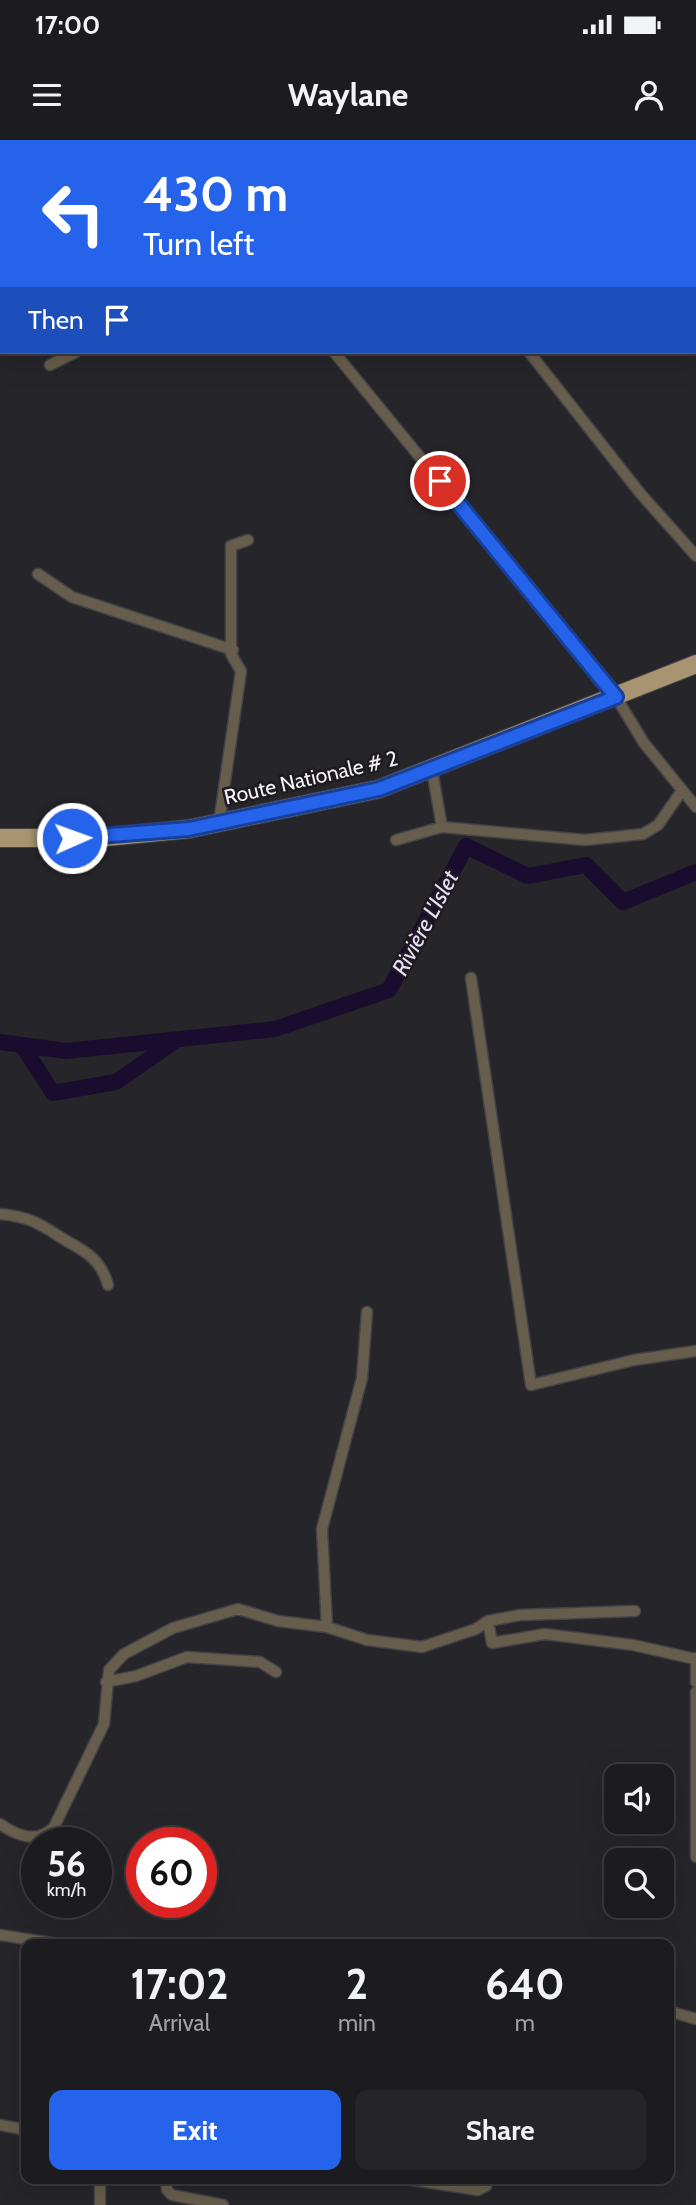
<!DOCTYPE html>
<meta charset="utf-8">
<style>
body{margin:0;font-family:Cabin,sans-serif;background:#252529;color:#f1f3f6;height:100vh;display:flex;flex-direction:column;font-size:26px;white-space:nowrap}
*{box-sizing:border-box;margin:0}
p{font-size:23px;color:#a0a1a5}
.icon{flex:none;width:38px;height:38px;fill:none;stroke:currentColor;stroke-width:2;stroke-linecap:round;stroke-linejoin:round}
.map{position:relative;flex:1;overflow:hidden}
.drawer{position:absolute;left:21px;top:1799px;width:653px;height:245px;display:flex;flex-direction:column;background:#1c1c20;border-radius:14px;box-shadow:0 7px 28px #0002,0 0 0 2px #3a3a3e}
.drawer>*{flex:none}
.guide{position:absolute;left:0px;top:0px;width:696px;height:214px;box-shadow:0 7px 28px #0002,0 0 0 2px #3a3a3e;background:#2563eb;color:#fff;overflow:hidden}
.controls{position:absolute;left:604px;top:1624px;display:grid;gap:14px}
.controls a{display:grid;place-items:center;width:70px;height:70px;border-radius:14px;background:#1c1c20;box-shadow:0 7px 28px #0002,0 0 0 2px #3a3a3e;font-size:35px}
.speed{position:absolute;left:21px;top:1687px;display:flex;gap:14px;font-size:35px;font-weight:700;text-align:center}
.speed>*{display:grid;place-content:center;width:91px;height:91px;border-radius:50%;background:#1c1c20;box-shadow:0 7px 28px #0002,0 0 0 2px #3a3a3e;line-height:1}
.speed small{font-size:18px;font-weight:400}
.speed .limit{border:10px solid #d22;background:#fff;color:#111}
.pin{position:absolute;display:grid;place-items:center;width:60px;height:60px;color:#fff;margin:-30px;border:4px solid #fff;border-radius:50%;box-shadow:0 2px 7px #0007}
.me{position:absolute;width:77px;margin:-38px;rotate:88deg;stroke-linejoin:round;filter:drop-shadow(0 0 5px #0008)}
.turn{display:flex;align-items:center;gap:24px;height:147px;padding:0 28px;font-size:32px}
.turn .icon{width:91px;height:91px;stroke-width:2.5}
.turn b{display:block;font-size:49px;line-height:60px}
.then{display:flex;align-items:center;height:66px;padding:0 28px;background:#0003;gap:14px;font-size:26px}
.eta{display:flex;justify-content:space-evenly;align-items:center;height:119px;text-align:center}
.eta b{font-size:42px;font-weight:700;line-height:49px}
.action{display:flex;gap:14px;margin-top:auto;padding:14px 28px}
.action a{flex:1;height:80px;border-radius:14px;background:#2563eb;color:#fff;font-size:28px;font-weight:700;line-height:80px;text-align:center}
.action a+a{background:#252529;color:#f1f3f6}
.status{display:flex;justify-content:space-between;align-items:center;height:49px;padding:0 35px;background:#1c1c20;direction:ltr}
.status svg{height:19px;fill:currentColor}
header{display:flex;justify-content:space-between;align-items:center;height:91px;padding:0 28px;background:#1c1c20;font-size:32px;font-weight:700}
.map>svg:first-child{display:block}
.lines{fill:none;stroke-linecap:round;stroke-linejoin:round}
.river{stroke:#1a0c2e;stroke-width:16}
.minor-casing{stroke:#434247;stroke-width:13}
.primary-casing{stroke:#434247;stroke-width:20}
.minor{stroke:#675d4c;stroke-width:10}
.primary{stroke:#a89470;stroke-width:18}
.route-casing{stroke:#184099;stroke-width:18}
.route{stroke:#2563eb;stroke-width:12}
.labels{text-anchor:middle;stroke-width:5;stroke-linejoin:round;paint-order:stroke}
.street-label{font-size:21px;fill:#f4f3f7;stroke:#1d1b20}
.water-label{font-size:23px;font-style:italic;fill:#e6def9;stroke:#1d1b20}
</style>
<div class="status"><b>17:00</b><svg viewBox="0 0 49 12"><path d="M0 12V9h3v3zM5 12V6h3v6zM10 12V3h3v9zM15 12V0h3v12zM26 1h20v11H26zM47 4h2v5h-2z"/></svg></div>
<header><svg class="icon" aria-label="menu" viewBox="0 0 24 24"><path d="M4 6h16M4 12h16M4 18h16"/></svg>Waylane<svg class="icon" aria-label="person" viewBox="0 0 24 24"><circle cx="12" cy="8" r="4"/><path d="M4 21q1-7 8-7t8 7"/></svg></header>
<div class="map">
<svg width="696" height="2065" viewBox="0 0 696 2065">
<rect width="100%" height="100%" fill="#26252a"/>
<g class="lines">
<path class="river" d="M 0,902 L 66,911 L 275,889 L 389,850 L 466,706 L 528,736 L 586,725 L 623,762 L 696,732
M 22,905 L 53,953 L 116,942 L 175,901"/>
<g class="minor-casing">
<path id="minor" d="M 180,0 L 182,2
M 358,0 L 359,2
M 548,0 L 549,2
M 601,0 L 602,2
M 435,2 L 437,0
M 695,112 L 696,113
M 695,182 L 696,183
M 334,212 L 616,557 L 644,603 L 696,667
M 529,212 L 640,353 L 696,416
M 50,225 L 76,212
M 38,434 L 72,457 L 233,510
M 432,630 L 442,687
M 219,683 L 241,531 L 231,514 L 231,406 L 248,400
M 396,700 L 442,687 L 585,700 L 643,694 L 658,685 L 681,652
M 471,838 L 531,1245 L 634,1220 L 696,1211
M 0,1074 C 31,1077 40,1084 65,1100 C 87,1112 101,1120 108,1145
M 488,1481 L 492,1503 L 545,1494 L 633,1505 L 695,1519
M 327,1487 L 322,1389 L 362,1238 L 367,1172
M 696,1518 L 696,1542
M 106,1542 L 136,1536 L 187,1517 L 260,1522 L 276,1532
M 696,1552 L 696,1717
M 0,1684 C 17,1696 38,1704 54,1687 L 104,1584 L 109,1530 L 124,1514 L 173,1488 L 238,1469 L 278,1481 L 327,1487 L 367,1500 L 422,1507 L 476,1489 L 488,1481 L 520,1475 L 635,1471
M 0,1795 L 58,1804
M 668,1871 L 696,1879
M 0,1985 L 26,1990
M 166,2039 L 167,2050 L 172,2055 L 223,2065
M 406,2039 L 478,2050 L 486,2046 L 487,2039
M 100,2065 L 100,2039"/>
</g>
<g class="primary-casing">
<path id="primary" d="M 0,698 L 96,698 L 189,689 L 379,649 L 696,524"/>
</g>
<use href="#minor" class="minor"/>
<use href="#primary" class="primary"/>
</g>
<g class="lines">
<g class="route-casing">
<path id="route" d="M 72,698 L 189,689 L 379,649 L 616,557 L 440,341"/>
</g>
<use href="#route" class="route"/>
</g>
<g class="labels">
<g class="street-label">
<text transform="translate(311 638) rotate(-13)" y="7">Route Nationale # 2</text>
</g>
<g class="water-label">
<text transform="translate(425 783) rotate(-62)" y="8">Rivière L'Islet</text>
</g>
</g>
</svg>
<div class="controls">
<a><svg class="icon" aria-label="sound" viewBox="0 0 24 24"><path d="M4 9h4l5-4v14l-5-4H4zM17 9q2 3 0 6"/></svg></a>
<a><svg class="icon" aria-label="search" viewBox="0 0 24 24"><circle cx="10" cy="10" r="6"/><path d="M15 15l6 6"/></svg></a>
</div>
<div class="speed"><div>56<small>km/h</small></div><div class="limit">60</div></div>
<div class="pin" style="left:440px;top:341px;background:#d93025"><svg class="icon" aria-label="arrive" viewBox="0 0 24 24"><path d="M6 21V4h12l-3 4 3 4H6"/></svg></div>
<svg class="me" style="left:72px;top:698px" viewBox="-20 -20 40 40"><circle r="17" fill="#2563eb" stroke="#fff" stroke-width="3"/><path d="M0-11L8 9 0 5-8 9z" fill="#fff"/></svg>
<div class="guide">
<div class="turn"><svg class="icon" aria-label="left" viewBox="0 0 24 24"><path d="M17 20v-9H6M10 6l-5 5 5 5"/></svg><div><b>430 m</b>Turn left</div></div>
<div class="then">Then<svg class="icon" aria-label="arrive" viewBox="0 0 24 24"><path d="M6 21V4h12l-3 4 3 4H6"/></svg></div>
</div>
<section class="drawer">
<div class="eta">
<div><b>17:02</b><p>Arrival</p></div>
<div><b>2</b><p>min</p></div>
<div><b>640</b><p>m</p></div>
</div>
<div class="action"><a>Exit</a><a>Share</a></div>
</section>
</div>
